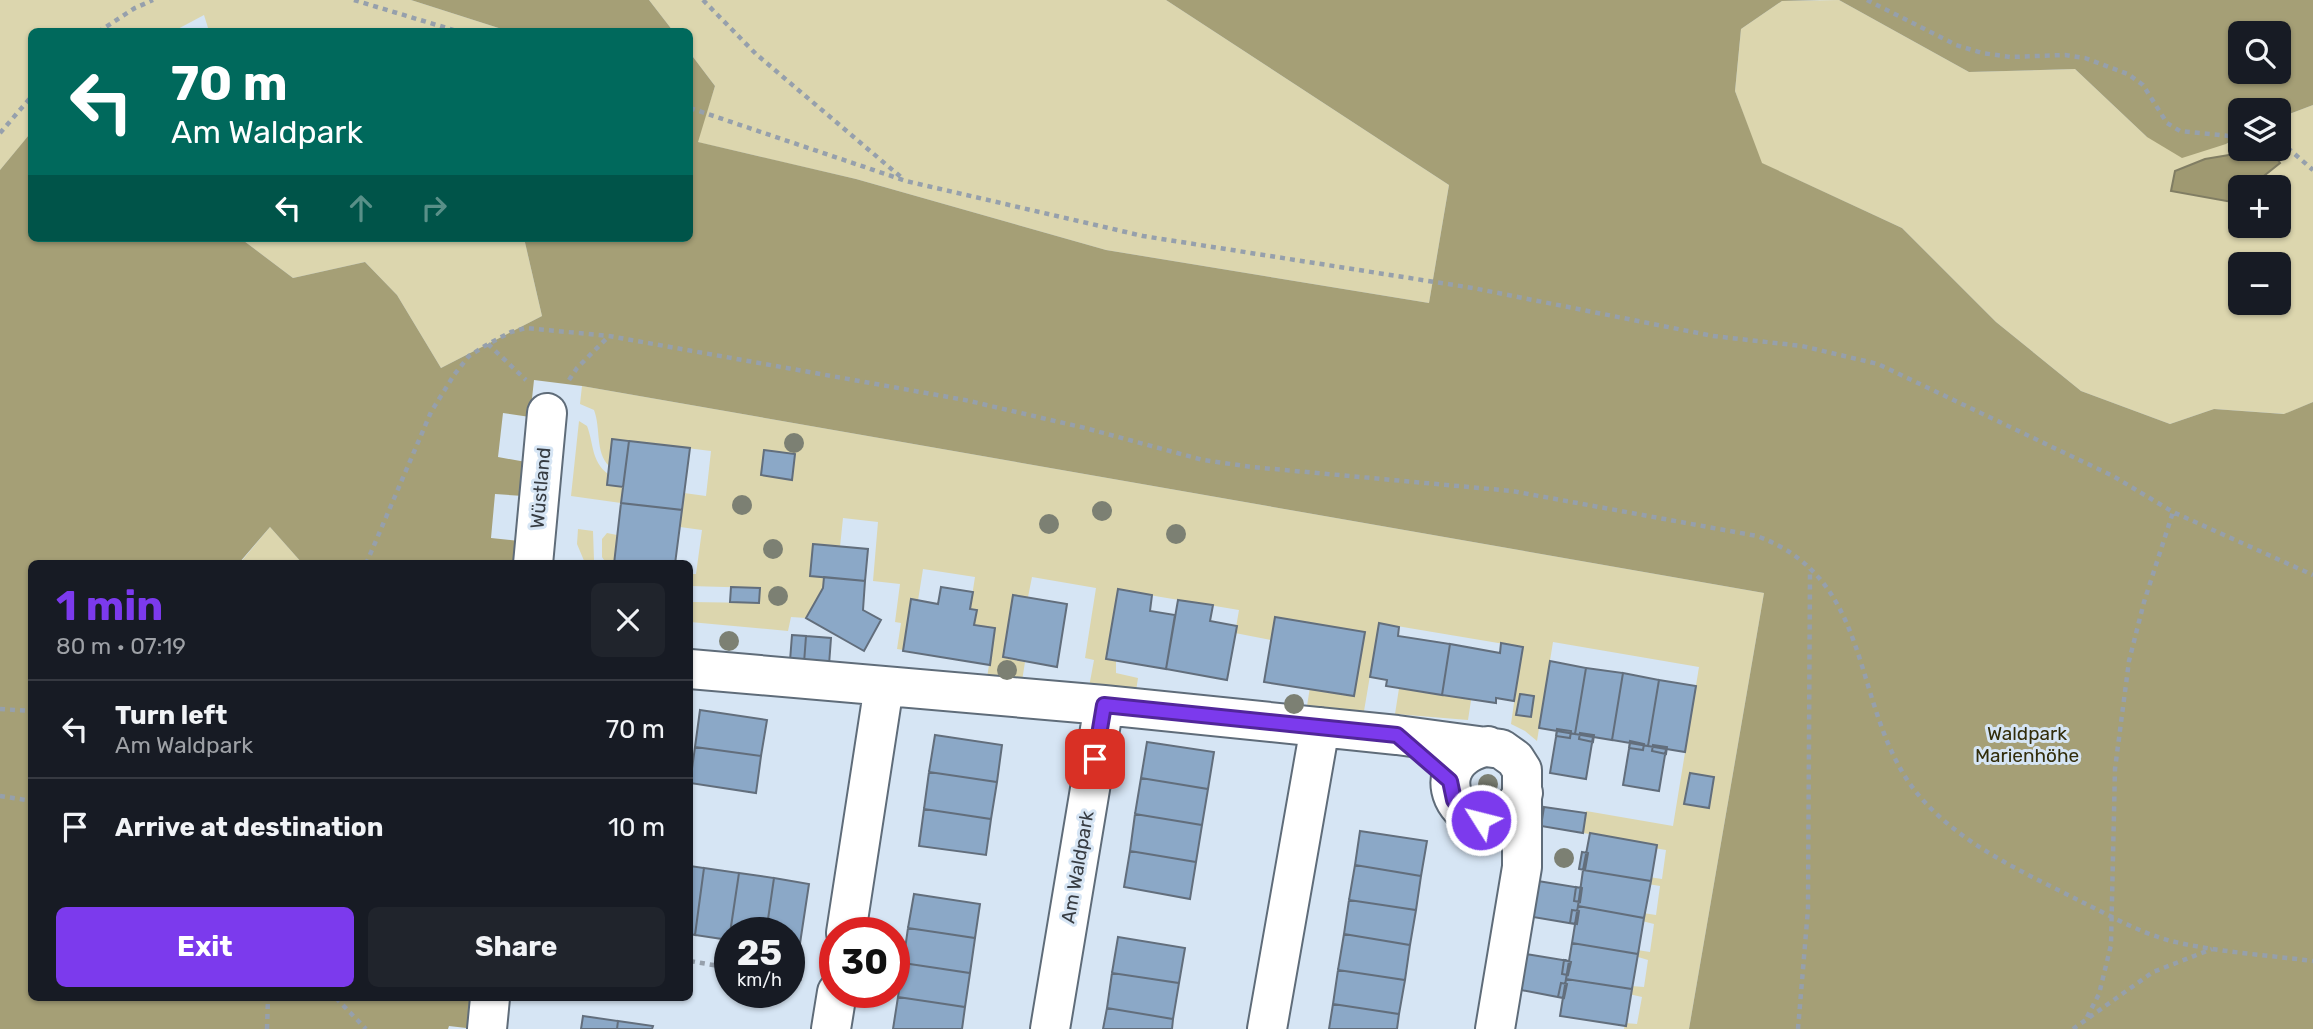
<!DOCTYPE html>
<meta charset="utf-8">
<style>
body{margin:0;font-family:Rubik,sans-serif;background:#20242c;color:#f1f3f6;height:100vh;display:flex;flex-direction:column;font-size:26px;white-space:nowrap}
*{box-sizing:border-box;margin:0}
p{font-size:23px;color:#9ea1a6}
.icon{flex:none;width:38px;height:38px;fill:none;stroke:currentColor;stroke-width:2;stroke-linecap:round;stroke-linejoin:round}
.map{position:relative;flex:1;overflow:hidden}
.panel{position:absolute;left:28px;top:560px;width:665px;height:441px;display:flex;flex-direction:column;background:#171b24;border-radius:10px;box-shadow:0 2px 5px #0004}
.panel>*{flex:none}
.top-card{position:absolute;left:28px;top:28px;width:665px;height:214px;border-radius:10px;box-shadow:0 2px 5px #0004;background:#00695c;color:#fff;overflow:hidden}
.fabs{position:absolute;left:2228px;top:21px;display:grid;gap:14px}
.fabs a{display:grid;place-items:center;width:63px;height:63px;border-radius:10px;background:#171b24;box-shadow:0 2px 5px #0004;font-size:35px}
.speed{position:absolute;left:714px;top:917px;display:flex;gap:14px;font-size:35px;font-weight:700;text-align:center}
.speed>*{display:grid;place-content:center;width:91px;height:91px;border-radius:50%;background:#171b24;box-shadow:0 2px 5px #0004;line-height:1}
.speed small{font-size:18px;font-weight:400}
.speed .limit{border:10px solid #d22;background:#fff;color:#111}
.pin{position:absolute;display:grid;place-items:center;width:60px;height:60px;color:#fff;margin:-30px;border-radius:14px;box-shadow:0 4px 10px #0006}
.me{position:absolute;width:77px;margin:-38px;rotate:306deg;stroke-linejoin:round;filter:drop-shadow(0 0 5px #0008)}
.turn{display:flex;align-items:center;gap:24px;height:147px;padding:0 28px;font-size:32px}
.turn .icon{width:91px;height:91px;stroke-width:2.5}
.turn b{display:block;font-size:49px;line-height:60px}
.lanes{display:flex;align-items:center;height:66px;padding:0 28px;background:#0003;justify-content:center;gap:35px;direction:ltr}
.lanes .off{opacity:.35}
.round{display:grid;place-items:center;flex:none;width:74px;height:74px;border-radius:10px;background:#20242c}
.overview{display:flex;align-items:center;justify-content:space-between;height:119px;padding:0 28px}
h1{font-size:42px;font-weight:700;line-height:52px;color:#7c3aed}
.action{display:flex;gap:14px;margin-top:auto;padding:14px 28px}
.action a{flex:1;height:80px;border-radius:10px;background:#7c3aed;color:#fff;font-size:28px;font-weight:700;line-height:80px;text-align:center}
.action a+a{background:#20242c;color:#f1f3f6}
ul{padding:0;list-style:none}
li{display:flex;align-items:center;gap:21px;height:98px;padding:0 28px;border-top:2px solid #363941}
li div{flex:1}
li b{display:block;font-size:26px}
li em{font-style:normal}
.map>svg:first-child{display:block}
.green{fill:#dcd6ae;fill-rule:evenodd}
.forest{fill:#a59f76;fill-rule:evenodd}
.water{fill:#9f9971;stroke:#807d63;stroke-width:2}
.building{fill:#8ba8c7;stroke:#626e7c;stroke-width:2}
.lines{fill:none;stroke-linecap:round;stroke-linejoin:round}
.minor-casing{stroke:#5f6c79;stroke-width:42}
.path{stroke:#96a0ac;stroke-width:4.5;stroke-dasharray:5 5;stroke-linecap:butt}
.minor{stroke:#fff;stroke-width:38}
.tree{fill:#7c8073}
.route-casing{stroke:#51269a;stroke-width:18}
.route{stroke:#7c3aed;stroke-width:12}
.labels{text-anchor:middle;stroke-width:6;stroke-linejoin:round;paint-order:stroke}
.street-label{font-size:19px;fill:#373c42;stroke:#d6e5f4}
.park-label{font-size:19px;fill:#322d0a;stroke:#d6e5f4}
</style>
<div class="map">
<svg width="2313" height="1029" viewBox="0 0 2313 1029">
<rect width="100%" height="100%" fill="#d6e5f4"/>
<path class="green" d="M 0,0 L 411,0 L 508,31 L 209,31 L 204,15 L 174,31 L 32,32 L 31,133 L 0,170 Z
M 649,0 L 1166,0 L 1449,185 L 1429,303 L 1106,250 L 856,179 L 697,142 L 715,86 L 690,53 L 690,32 L 673,31 Z
M 1839,0 L 1969,72 L 2075,69 L 2147,137 L 2226,144 L 2240,136 L 2240,149 L 2278,149 L 2279,118 L 2313,105 L 2313,402 L 2285,414 L 2214,409 L 2170,424 L 2081,391 L 1996,322 L 1902,228 L 1761,163 L 1735,91 L 1741,29 L 1782,1 ZM 2240,187 L 2278,187 L 2278,226 L 2240,226 ZM 2240,264 L 2278,264 L 2278,303 L 2240,303 Z
M 240,238 L 524,238 L 542,316 L 441,368 L 397,295 L 365,262 L 293,278 Z
M 582,386 L 1764,593 L 1689,1029 L 1624,1029 L 1625,1023 L 1637,1024 L 1642,997 L 1629,994 L 1631,986 L 1644,987 L 1648,960 L 1638,957 L 1638,954 L 1636,953 L 1637,950 L 1650,952 L 1654,924 L 1642,921 L 1643,913 L 1656,915 L 1660,886 L 1648,884 L 1649,877 L 1662,879 L 1666,850 L 1654,848 L 1654,844 L 1583,833 L 1586,811 L 1673,826 L 1699,667 L 1553,642 L 1537,741 L 1525,731 L 1511,724 L 1522,647 L 1379,623 L 1364,711 L 1307,706 L 1320,624 L 1276,617 L 1271,640 L 1235,633 L 1239,610 L 1119,590 L 1106,659 L 1116,661 L 1116,673 L 1138,678 L 1136,691 L 1089,687 L 1094,660 L 1085,658 L 1096,588 L 1032,577 L 1028,597 L 1013,595 L 1003,657 L 1025,662 L 1022,681 L 987,678 L 989,665 L 962,660 L 975,577 L 923,569 L 910,651 L 897,649 L 901,623 L 895,622 L 900,584 L 873,581 L 878,522 L 843,518 L 840,547 L 810,576 L 824,577 L 823,588 L 806,618 L 791,617 L 788,631 L 690,622 L 690,602 L 759,603 L 759,588 L 690,586 L 690,574 L 696,574 L 702,530 L 680,527 L 684,493 L 706,496 L 711,451 L 613,439 L 609,466 C 595,452 601,428 594,410 L 580,404 Z
M 579,421 L 587,426 C 594,444 591,461 608,474 L 607,485 L 623,487 L 621,503 L 571,496 Z
M 270,527 L 302,563 L 239,564 Z
M 578,529 L 593,531 L 594,560 L 596,563 L 585,563 L 577,544 Z
M 607,533 L 617,535 L 614,563 L 606,563 L 602,557 L 602,539 Z
M 1400,682 L 1472,694 L 1468,720 L 1395,714 Z"/>
<path class="forest" d="M 411,0 L 649,0 L 673,31 L 508,31 Z
M 1166,0 L 1820,0 L 1782,1 L 1741,29 L 1735,91 L 1762,163 L 1902,228 L 1996,322 L 2081,391 L 2170,424 L 2214,409 L 2284,414 L 2313,402 L 2313,1029 L 1689,1029 L 1764,593 L 582,386 L 534,380 L 530,417 L 503,413 L 498,457 L 526,462 L 523,496 L 495,494 L 491,538 L 519,541 L 517,563 L 302,563 L 270,527 L 239,563 L 32,564 L 32,998 L 478,998 L 475,1029 L 449,1026 L 448,1029 L 0,1029 L 0,170 L 29,135 L 31,133 L 32,238 L 240,238 L 293,278 L 365,262 L 397,295 L 441,368 L 542,316 L 524,238 L 690,238 L 690,53 L 715,86 L 698,142 L 856,179 L 1106,250 L 1429,303 L 1449,185 Z
M 1839,0 L 2313,0 L 2313,105 L 2279,118 L 2278,110 L 2240,110 L 2240,136 L 2226,144 L 2182,158 L 2147,137 L 2075,69 L 1969,72 ZM 2240,33 L 2278,33 L 2278,72 L 2240,72 Z"/>
<path class="water" d="M 2259,150 L 2273,153 L 2280,163 L 2250,187 L 2240,187 L 2240,196 L 2232,202 L 2171,191 L 2175,171 L 2205,159 Z"/>
<path class="building" d="M 612,439 L 629,441 L 623,487 L 607,485 Z
M 629,441 L 690,448 L 682,510 L 621,503 Z
M 764,450 L 795,454 L 792,480 L 761,475 Z
M 621,503 L 682,510 L 675,564 L 614,564 Z
M 813,544 L 868,549 L 865,581 L 810,576 Z
M 824,577 L 865,581 L 863,610 L 881,620 L 864,651 L 806,618 L 823,588 Z
M 731,587 L 760,588 L 759,603 L 730,602 Z
M 941,587 L 973,592 L 970,609 L 977,610 L 974,625 L 995,628 L 990,665 L 903,651 L 911,599 L 938,604 Z
M 1118,589 L 1152,595 L 1150,611 L 1175,615 L 1166,669 L 1106,659 Z
M 1013,595 L 1067,604 L 1057,667 L 1003,657 Z
M 1178,600 L 1213,605 L 1210,621 L 1237,626 L 1227,680 L 1166,669 Z
M 1275,617 L 1365,632 L 1354,696 L 1264,682 Z
M 1379,623 L 1399,627 L 1398,636 L 1450,644 L 1442,695 L 1386,686 L 1387,680 L 1370,677 Z
M 792,635 L 806,636 L 804,663 L 790,661 Z
M 806,636 L 831,638 L 829,665 L 804,663 Z
M 1501,643 L 1523,647 L 1514,701 L 1496,698 L 1496,703 L 1442,695 L 1450,644 L 1500,653 Z
M 1550,661 L 1586,668 L 1575,734 L 1539,728 Z
M 1586,668 L 1623,673 L 1612,740 L 1575,734 Z
M 1623,673 L 1659,680 L 1648,746 L 1612,740 Z
M 1659,680 L 1696,686 L 1685,752 L 1648,746 Z
M 1520,694 L 1534,696 L 1531,717 L 1516,715 Z
M 700,710 L 767,720 L 761,756 L 695,747 Z
M 1557,729 L 1571,731 L 1570,738 L 1556,736 Z
M 1557,731 L 1593,737 L 1586,779 L 1550,773 Z
M 1580,733 L 1594,735 L 1593,742 L 1579,739 Z
M 935,735 L 1002,745 L 997,782 L 929,772 Z
M 1630,741 L 1644,744 L 1643,750 L 1629,748 Z
M 1147,742 L 1214,752 L 1208,789 L 1141,778 Z
M 1630,743 L 1666,749 L 1659,791 L 1623,785 Z
M 1653,745 L 1667,747 L 1666,754 L 1652,751 Z
M 695,747 L 761,756 L 756,793 L 690,783 Z
M 929,772 L 997,782 L 991,819 L 924,809 Z
M 1690,773 L 1714,777 L 1709,808 L 1684,804 Z
M 1141,778 L 1208,789 L 1202,825 L 1135,814 Z
M 1544,807 L 1586,813 L 1583,833 L 1541,826 Z
M 924,809 L 991,819 L 986,855 L 919,846 Z
M 1135,814 L 1202,825 L 1196,862 L 1130,851 Z
M 1360,831 L 1427,841 L 1421,876 L 1355,865 Z
M 1590,833 L 1657,845 L 1651,881 L 1583,870 Z
M 1130,851 L 1196,862 L 1190,899 L 1124,887 Z
M 1582,852 L 1588,853 L 1585,870 L 1579,869 Z
M 1355,865 L 1421,876 L 1416,910 L 1349,900 Z
M 690,866 L 704,868 L 695,935 L 690,934 Z
M 704,868 L 739,873 L 729,940 L 695,935 Z
M 1583,870 L 1651,881 L 1644,918 L 1578,906 Z
M 739,873 L 774,878 L 766,933 L 730,933 Z
M 774,878 L 809,884 L 799,950 L 789,948 L 789,933 L 766,933 Z
M 1538,881 L 1581,888 L 1575,924 L 1533,917 Z
M 1576,887 L 1582,888 L 1580,902 L 1574,901 Z
M 914,894 L 980,904 L 975,938 L 908,928 Z
M 1349,900 L 1416,910 L 1410,945 L 1344,934 Z
M 1578,906 L 1644,918 L 1638,954 L 1572,943 Z
M 1572,910 L 1579,911 L 1577,924 L 1570,923 Z
M 908,928 L 975,938 L 970,973 L 903,963 Z
M 1344,934 L 1410,945 L 1405,980 L 1338,970 Z
M 1118,937 L 1185,948 L 1179,983 L 1112,973 Z
M 1572,943 L 1638,954 L 1632,989 L 1566,979 Z
M 1526,954 L 1569,961 L 1563,998 L 1521,990 Z
M 1564,960 L 1571,962 L 1568,975 L 1562,974 Z
M 903,963 L 970,973 L 965,1007 L 898,997 Z
M 1338,970 L 1405,980 L 1399,1014 L 1333,1004 Z
M 1112,973 L 1179,983 L 1173,1019 L 1107,1008 Z
M 1566,979 L 1632,989 L 1626,1026 L 1560,1016 Z
M 1561,983 L 1567,984 L 1564,998 L 1558,997 Z
M 898,997 L 965,1007 L 962,1029 L 893,1029 Z
M 1333,1004 L 1399,1014 L 1397,1029 L 1329,1029 Z
M 1107,1008 L 1173,1019 L 1172,1029 L 1103,1029 Z
M 583,1016 L 618,1021 L 617,1029 L 581,1029 Z
M 618,1021 L 653,1026 L 652,1029 L 617,1029 Z"/>
<g class="lines">
<g class="minor-casing">
<path id="minor" d="M 533,564 L 547,413
M 690,669 L 1104,705 L 1397,735 L 1501,749 L 1515,759 L 1522,770 L 1522,867 L 1495,1029
M 1488,746 C 1404,766 1481,868 1523,793
M 846,933 L 884,686
M 487,1029 L 490,998
M 831,1029 L 837,992
M 1050,1029 L 1104,705
M 1267,1029 L 1320,727"/>
</g>
<path class="path" d="M 354,0 L 460,32
M 703,0 L 756,54 L 902,178
M 1867,0 L 1956,45 L 1982,53 L 2010,57 L 2065,55 L 2085,58 L 2128,74 L 2143,85 L 2167,123 L 2180,131 L 2240,137
M 98,32 L 135,8 L 153,0
M 690,108 L 906,181 L 1143,236 L 1473,288 L 1713,336 L 1802,346 L 1878,364 L 2113,476 L 2173,512 L 2313,575
M 0,133 L 32,96
M 2278,144 L 2290,150 L 2313,170
M 488,344 L 526,380
M 569,380 L 577,368 L 609,336
M 366,564 L 431,412 L 454,375 L 469,356 L 488,344 L 511,332 L 526,328 L 609,336 L 965,400 L 1085,428 L 1203,460 L 1252,467 L 1512,491 L 1757,536 C 1873,579 1851,699 1910,784 C 1951,841 2023,872 2084,903 C 2112,917 2141,933 2171,941 C 2217,952 2266,955 2313,961
M 0,709 L 32,711
M 0,796 L 32,801
M 690,961 L 730,968
M 789,977 L 802,979
M 336,998 L 366,1029
M 2087,1017 L 2099,994 L 2111,945 L 2115,769 L 2129,661 L 2144,602 L 2173,512
M 267,1029 L 268,998
M 1798,1029 L 1808,909 L 1810,569
M 2073,1029 L 2153,972 L 2212,949"/>
<use href="#minor" class="minor"/>
</g>
<g class="tree">
<circle cx="794" cy="443" r="10"/>
<circle cx="742" cy="505" r="10"/>
<circle cx="1102" cy="511" r="10"/>
<circle cx="1049" cy="524" r="10"/>
<circle cx="1176" cy="534" r="10"/>
<circle cx="773" cy="549" r="10"/>
<circle cx="778" cy="596" r="10"/>
<circle cx="729" cy="641" r="10"/>
<circle cx="1007" cy="670" r="10"/>
<circle cx="1294" cy="704" r="10"/>
<circle cx="1488" cy="784" r="10"/>
<circle cx="1564" cy="858" r="10"/>
</g>
<g class="lines">
<g class="route-casing">
<path id="route" d="M 1095,759 L 1104,705 L 1397,735 L 1450,781 L 1454,800 L 1464,813 L 1481,820"/>
</g>
<use href="#route" class="route"/>
</g>
<g class="labels">
<g class="street-label">
<text transform="translate(540 488) rotate(-85)" y="7">Wüstland</text>
<text transform="translate(1077 867) rotate(-80)" y="7">Am Waldpark</text>
</g>
<g class="park-label">
<text x="2027" y="740">Waldpark<tspan x="2027" dy="22">Marienhöhe</tspan></text>
</g>
</g>
</svg>
<div class="fabs">
<a><svg class="icon" aria-label="search" viewBox="0 0 24 24"><circle cx="10" cy="10" r="6"/><path d="M15 15l6 6"/></svg></a>
<a><svg class="icon" aria-label="layers" viewBox="0 0 24 24"><path d="M12 4l9 5-9 5-9-5zM3 14l9 5 9-5"/></svg></a>
<a>+</a>
<a>−</a>
</div>
<div class="speed"><div>25<small>km/h</small></div><div class="limit">30</div></div>
<div class="pin" style="left:1095px;top:759px;background:#d93025"><svg class="icon" aria-label="arrive" viewBox="0 0 24 24"><path d="M6 21V4h12l-3 4 3 4H6"/></svg></div>
<svg class="me" style="left:1481px;top:820px" viewBox="-20 -20 40 40"><circle r="17" fill="#7c3aed" stroke="#fff" stroke-width="3"/><path d="M0-11L8 9 0 5-8 9z" fill="#fff"/></svg>
<div class="top-card">
<div class="turn"><svg class="icon" aria-label="left" viewBox="0 0 24 24"><path d="M17 20v-9H6M10 6l-5 5 5 5"/></svg><div><b>70 m</b>Am Waldpark</div></div>
<div class="lanes"><svg class="icon" aria-label="left" viewBox="0 0 24 24"><path d="M17 20v-9H6M10 6l-5 5 5 5"/></svg><svg class="icon off" aria-label="ahead" viewBox="0 0 24 24"><path d="M12 20V5M6 11l6-6 6 6"/></svg><svg class="icon off" aria-label="right" viewBox="0 0 24 24"><path d="M7 20v-9h11M14 6l5 5-5 5"/></svg></div>
</div>
<section class="panel">
<div class="overview"><div><h1>1 min</h1><p>80 m · 07:19</p></div><a class="round"><svg class="icon" aria-label="close" viewBox="0 0 24 24"><path d="M6 6l12 12M18 6L6 18"/></svg></a></div>
<ul>
<li><svg class="icon" aria-label="left" viewBox="0 0 24 24"><path d="M17 20v-9H6M10 6l-5 5 5 5"/></svg><div><b>Turn left</b><p>Am Waldpark</p></div><em>70 m</em></li>
<li><svg class="icon" aria-label="arrive" viewBox="0 0 24 24"><path d="M6 21V4h12l-3 4 3 4H6"/></svg><div><b>Arrive at destination</b></div><em>10 m</em></li>
</ul>
<div class="action"><a>Exit</a><a>Share</a></div>
</section>
</div>
